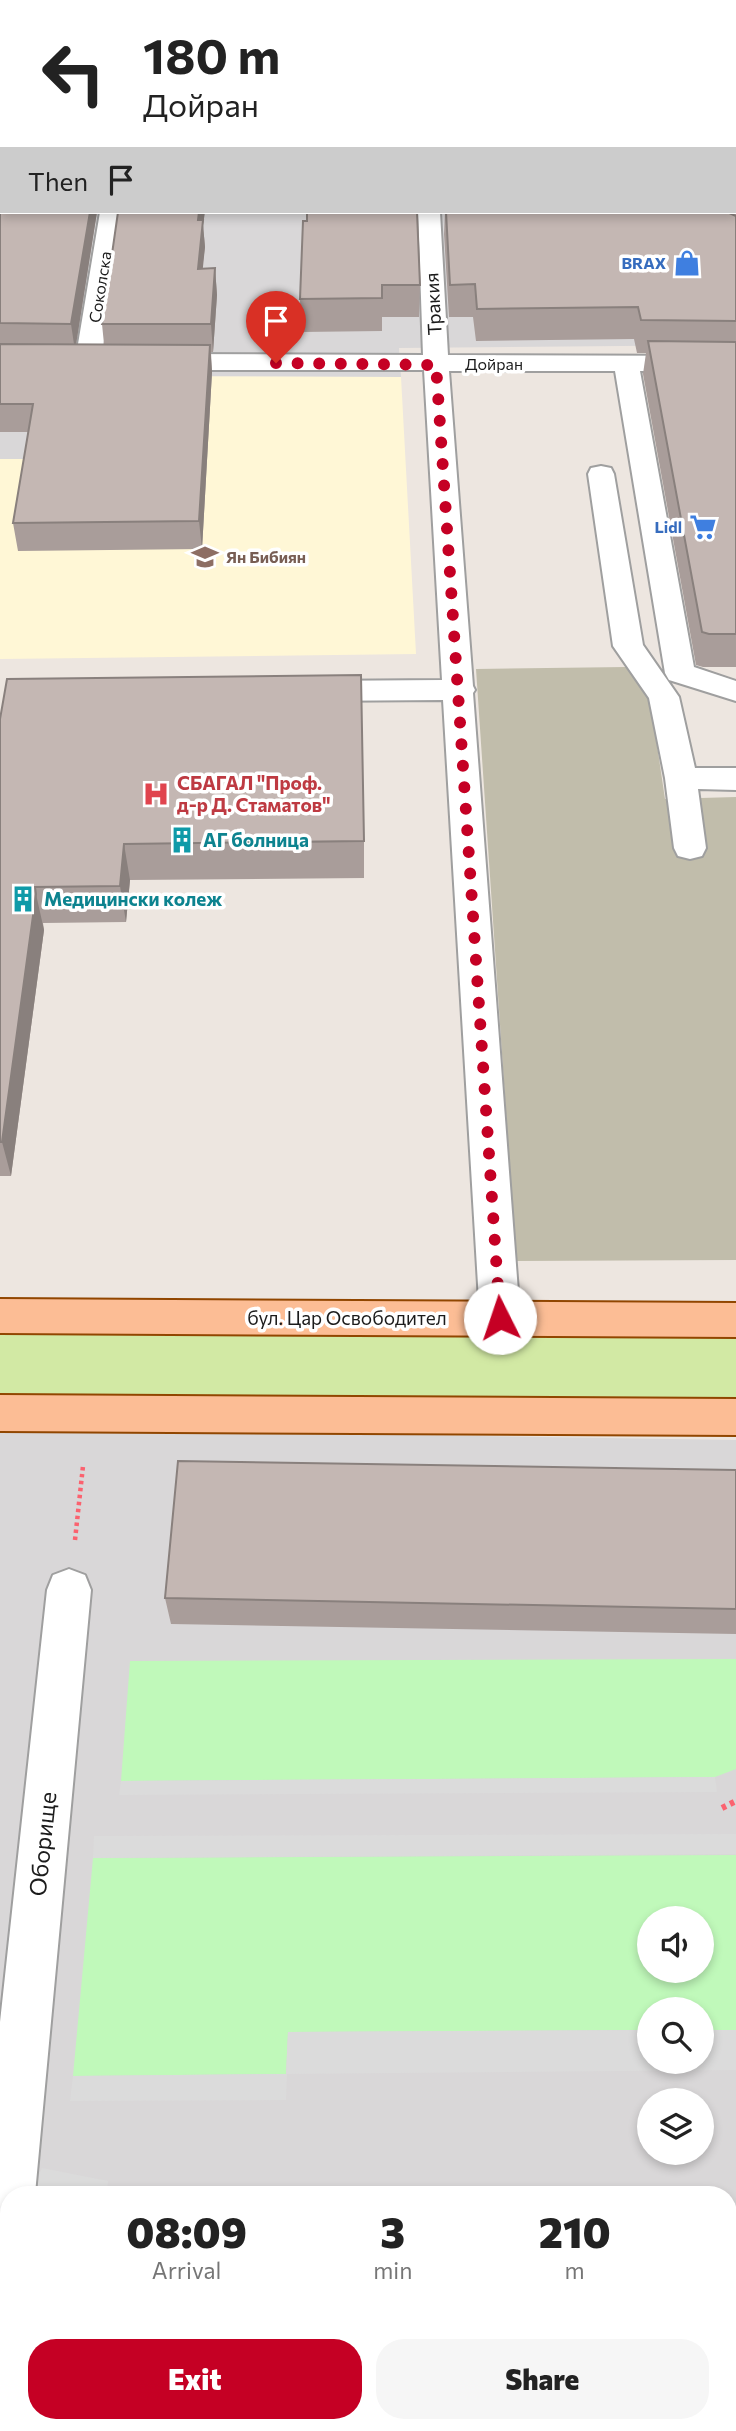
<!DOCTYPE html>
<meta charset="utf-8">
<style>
body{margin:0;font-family:Commissioner,sans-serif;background:#f6f6f6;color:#222;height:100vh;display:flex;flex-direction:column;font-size:26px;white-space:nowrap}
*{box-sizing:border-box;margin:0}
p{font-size:23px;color:#767676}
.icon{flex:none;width:38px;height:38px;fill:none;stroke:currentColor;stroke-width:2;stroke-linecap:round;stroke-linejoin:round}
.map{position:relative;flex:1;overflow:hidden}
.details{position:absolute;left:0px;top:2186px;width:737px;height:247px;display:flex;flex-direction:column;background:#fff;border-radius:28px 28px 0 0;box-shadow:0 4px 10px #0003}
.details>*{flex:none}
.hud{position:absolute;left:0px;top:0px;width:737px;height:214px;box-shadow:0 4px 10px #0003;background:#fff;color:#222;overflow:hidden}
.fabs{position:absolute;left:637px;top:1906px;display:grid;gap:14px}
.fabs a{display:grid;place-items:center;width:77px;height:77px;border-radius:50%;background:#fff;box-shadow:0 4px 10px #0003;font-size:35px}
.pin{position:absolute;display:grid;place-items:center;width:60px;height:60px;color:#fff;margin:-72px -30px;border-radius:50% 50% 50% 0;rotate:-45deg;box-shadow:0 0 7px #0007}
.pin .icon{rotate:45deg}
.me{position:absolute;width:77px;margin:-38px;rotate:356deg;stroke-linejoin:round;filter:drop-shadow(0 0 5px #0008)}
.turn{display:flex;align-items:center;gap:24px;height:147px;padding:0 28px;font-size:32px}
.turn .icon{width:91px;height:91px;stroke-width:2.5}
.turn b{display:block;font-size:49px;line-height:60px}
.then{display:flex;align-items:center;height:66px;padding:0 28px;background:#0003;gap:14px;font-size:26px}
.eta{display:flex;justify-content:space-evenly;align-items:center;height:119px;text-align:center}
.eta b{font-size:42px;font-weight:800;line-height:49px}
.cta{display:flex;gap:14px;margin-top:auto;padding:14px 28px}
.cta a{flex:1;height:80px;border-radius:28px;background:#c50024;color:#fff;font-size:28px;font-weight:800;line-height:80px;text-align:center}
.cta a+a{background:#f6f6f6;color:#222}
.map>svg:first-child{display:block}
.residential{fill:#d9d7d8;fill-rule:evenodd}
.education{fill:#fff7d6}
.construction{fill:#c1bdab}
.grass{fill:#d2e9a4}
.park{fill:#c0f9ba;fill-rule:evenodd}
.parking{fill:#dbdbdb}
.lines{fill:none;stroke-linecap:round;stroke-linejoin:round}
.minor-casing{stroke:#9f9f9f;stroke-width:4}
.major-casing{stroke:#914600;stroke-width:4}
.path-far1{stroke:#fb626f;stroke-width:4.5;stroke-dasharray:3.5 3.5;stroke-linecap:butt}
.path{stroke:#fb626f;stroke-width:6;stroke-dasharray:4.5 4.5;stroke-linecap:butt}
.minor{fill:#fff;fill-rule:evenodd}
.major{fill:#fcbd95;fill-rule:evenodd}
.wall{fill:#a99d9a}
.shaded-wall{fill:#89807d}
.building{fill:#c4b7b3;stroke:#89807d;stroke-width:2}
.route{stroke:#c50024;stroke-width:12;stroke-dasharray:0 21.6}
.labels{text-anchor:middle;stroke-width:7;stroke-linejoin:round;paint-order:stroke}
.far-shop-label{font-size:16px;font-weight:bold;fill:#366cbe;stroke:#fff;text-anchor:end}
.far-street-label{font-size:16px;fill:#1b1b1b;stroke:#fff}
.far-education-label{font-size:16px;font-weight:bold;fill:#785e54;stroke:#fff;text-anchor:start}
.street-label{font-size:19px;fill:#1b1b1b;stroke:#fff}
.health-label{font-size:19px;font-weight:bold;fill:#be3a42;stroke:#fff;text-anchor:start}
.culture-label{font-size:19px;font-weight:bold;fill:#0d838f;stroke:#fff;text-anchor:start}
.near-street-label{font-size:23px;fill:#1b1b1b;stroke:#fff}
</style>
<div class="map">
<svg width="736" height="2431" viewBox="0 0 736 2431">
<rect width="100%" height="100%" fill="#ede6e0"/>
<path class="residential" d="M 0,30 L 2,212 L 657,212 L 736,345 L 399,348 L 401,377 L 63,376 L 50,459 L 0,459 Z
M 0,1429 L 736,1440 L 736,2431 L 0,2431 ZM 649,1918 L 702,1918 L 702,1970 L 649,1970 ZM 649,2009 L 702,2009 L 702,2062 L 649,2062 ZM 649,2100 L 702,2100 L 702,2152 L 649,2152 ZM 9,2194 L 728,2194 L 728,2424 L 9,2424 Z"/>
<path class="education" d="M 63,376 L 401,377 L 416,654 L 0,659 L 0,459 L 49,459 Z"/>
<path class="construction" d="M 626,667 L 650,698 L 665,799 L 736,797 L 736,1260 L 516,1261 L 476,669 Z"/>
<path class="grass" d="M 0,1316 L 736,1320 L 736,1417 L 0,1413 Z"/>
<path class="park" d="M 736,1659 L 736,1769 L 715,1777 L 121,1781 L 130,1661 Z
M 736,1855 L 736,2030 L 702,2030 L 702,2009 L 649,2009 L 649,2030 L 288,2032 L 286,2074 L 73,2076 L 93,1858 ZM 649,1918 L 702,1918 L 702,1970 L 649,1970 Z"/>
<path class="parking" d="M 715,1777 L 717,1792 L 119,1795 L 121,1781 Z
M 736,1834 L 736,1854 L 93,1858 L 94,1836 Z
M 649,2030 L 649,2062 L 702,2062 L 702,2030 L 736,2030 L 736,2070 L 287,2074 L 286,2100 L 70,2101 L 73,2076 L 286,2074 L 288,2032 Z
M 42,2168 L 108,2181 L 107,2194 L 31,2194 Z"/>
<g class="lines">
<g class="minor-casing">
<path id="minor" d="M 275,0 L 297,0 L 299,2 L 276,2 Z
M 0,20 L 2,20 L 2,32 L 0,32 Z
M 100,212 L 122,212 L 101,362 L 97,367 L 88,370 L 79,367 L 75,362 Z
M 418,212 L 440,212 L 448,355 L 736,356 L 736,372 L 640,371 L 694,667 L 736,681 L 736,701 L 669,680 L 665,673 L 615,371 L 449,371 L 473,686 L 475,690 L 473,693 L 520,1318 L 514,1330 L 500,1335 L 486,1330 L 480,1318 L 443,700 L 309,701 L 298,698 L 294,691 L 298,684 L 309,681 L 442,680 L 424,370 L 160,370 L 151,367 L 147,362 L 151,357 L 160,354 L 423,355 Z
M 601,466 L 611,468 L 614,474 L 643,645 L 679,697 L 695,768 L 736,768 L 736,790 L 698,789 L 706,848 L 702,856 L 690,859 L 678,856 L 674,848 L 665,778 L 649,698 L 613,646 L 588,474 L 591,468 Z
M 69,1569 L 85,1575 L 91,1590 L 35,2194 L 9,2194 L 9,2300 L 0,2303 L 0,2022 L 47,1590 L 53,1575 Z"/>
</g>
<g class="major-casing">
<path id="major" d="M 0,1299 L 736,1303 L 736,1337 L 0,1333 Z
M 0,1395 L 736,1399 L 736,1435 L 0,1431 Z"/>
</g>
<path class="path-far1" d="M 75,1540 L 83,1466"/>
<path class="path" d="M 722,1808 L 736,1801"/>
<use href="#minor" class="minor"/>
<use href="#major" class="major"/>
</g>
<path class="wall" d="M 299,0 L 736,0 L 736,667 L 703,667 L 696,665 L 643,374 L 646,353 L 637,353 L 634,339 L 476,341 L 473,317 L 449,317 L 444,234 L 445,212 L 735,212 L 735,2 L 299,2 Z
M 0,143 L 97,212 L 76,344 L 104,344 L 102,324 L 203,225 L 205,247 L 202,269 L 215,268 L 217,295 L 213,352 L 211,352 L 212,372 L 202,549 L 18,551 L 13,523 L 28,432 L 0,432 Z
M 307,221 L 420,285 L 419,317 L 382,317 L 382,331 L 301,332 L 300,299 Z
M 0,719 L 364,841 L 364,878 L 130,880 L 126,922 L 43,923 L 44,930 L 11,1176 L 0,1176 Z
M 736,1470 L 736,1634 L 171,1624 L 165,1598 Z"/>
<path class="shaded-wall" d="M 90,212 L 97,212 L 75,351 L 71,324 Z
M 199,212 L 205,212 L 203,225 L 205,247 L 200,296 L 198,269 L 198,220 Z
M 215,268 L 217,295 L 213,352 L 211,324 Z
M 210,345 L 212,372 L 202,549 L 199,521 Z
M 124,844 L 130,880 L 126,922 L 120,886 Z
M 36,894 L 44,930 L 11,1176 L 2,1142 Z"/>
<path class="building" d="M 48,0 L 249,0 L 248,2 L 47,2 Z
M 300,0 L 372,0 L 372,2 L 300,2 Z
M 398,0 L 736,0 L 736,195 L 735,194 L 735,2 L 401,2 Z
M 2,134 L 2,212 L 90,212 L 71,324 L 0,323 L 0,143 Z
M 118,212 L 199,212 L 198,220 L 203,220 L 198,269 L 215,268 L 211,324 L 102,324 Z
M 307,212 L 417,212 L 420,285 L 382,285 L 382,298 L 300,299 L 303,221 L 307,221 Z
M 446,212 L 727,212 L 736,216 L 736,321 L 641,320 L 638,307 L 477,309 L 475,284 L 450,285 Z
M 648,341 L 736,342 L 736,634 L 709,634 L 702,632 Z
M 0,344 L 210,345 L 199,521 L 13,523 L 33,404 L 0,404 Z
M 361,675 L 364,841 L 124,844 L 120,886 L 35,887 L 36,894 L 2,1142 L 0,1142 L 0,719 L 7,679 Z
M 178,1461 L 736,1470 L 736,1609 L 165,1598 Z
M 728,2227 L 736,2227 L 736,2431 L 90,2431 L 90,2424 L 728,2424 Z"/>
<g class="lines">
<path class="route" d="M 276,363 L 436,365 L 500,1318"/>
</g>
<defs>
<g id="shop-bare" transform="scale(2.1)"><path d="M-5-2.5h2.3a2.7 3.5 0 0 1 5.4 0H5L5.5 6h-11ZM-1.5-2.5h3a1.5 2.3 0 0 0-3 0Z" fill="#3f7fe0" stroke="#fff" stroke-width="2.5" paint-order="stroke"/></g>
<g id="supermarket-bare" transform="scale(2.1)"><path d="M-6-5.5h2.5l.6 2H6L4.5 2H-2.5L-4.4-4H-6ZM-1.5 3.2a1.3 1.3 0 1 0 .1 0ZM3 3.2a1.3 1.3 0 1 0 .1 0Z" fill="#3f7fe0" stroke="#fff" stroke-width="2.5" paint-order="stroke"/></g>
<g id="school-bare" transform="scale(2.1)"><path d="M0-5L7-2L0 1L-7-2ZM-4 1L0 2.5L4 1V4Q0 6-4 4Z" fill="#8d6e63" stroke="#fff" stroke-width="2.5" paint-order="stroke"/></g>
<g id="hospital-bare" transform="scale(2.1)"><path d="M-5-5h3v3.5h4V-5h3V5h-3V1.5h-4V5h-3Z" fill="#e0444e" stroke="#fff" stroke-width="2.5" paint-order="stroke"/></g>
<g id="building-bare" transform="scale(2.1)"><path d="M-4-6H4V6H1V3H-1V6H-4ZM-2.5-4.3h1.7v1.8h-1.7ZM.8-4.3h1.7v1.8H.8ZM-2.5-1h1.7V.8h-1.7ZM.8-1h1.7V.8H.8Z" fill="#0f9aa8" stroke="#fff" stroke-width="2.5" paint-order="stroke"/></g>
</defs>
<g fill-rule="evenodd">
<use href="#shop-bare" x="687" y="263"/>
<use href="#supermarket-bare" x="703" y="527"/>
<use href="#school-bare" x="205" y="557"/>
<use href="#hospital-bare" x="156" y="794"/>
<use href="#building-bare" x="182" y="840"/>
<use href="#building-bare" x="23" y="899"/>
</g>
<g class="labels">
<g class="far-shop-label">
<text x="666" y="269">BRAX</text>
<text x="682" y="533">Lidl</text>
</g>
<g class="far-street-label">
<text transform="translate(100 287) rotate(-81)" y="6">Соколска</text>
<text x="494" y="370">Дойран</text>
</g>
<g class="far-education-label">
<text x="226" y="563">Ян Бибиян</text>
</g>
<g class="street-label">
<text transform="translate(433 304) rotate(-93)" y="7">Тракия</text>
<text x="347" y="1325">бул. Цар Освободител</text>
</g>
<g class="health-label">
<text x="177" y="790">СБАГАЛ "Проф.<tspan x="177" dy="22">д-р Д. Стаматов"</tspan></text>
</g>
<g class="culture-label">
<text x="203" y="847">АГ болница</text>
<text x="44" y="906">Медицински колеж</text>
</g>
<g class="near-street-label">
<text transform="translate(43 1844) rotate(-84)" y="8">Оборище</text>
</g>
</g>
</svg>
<div class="fabs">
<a><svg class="icon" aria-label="sound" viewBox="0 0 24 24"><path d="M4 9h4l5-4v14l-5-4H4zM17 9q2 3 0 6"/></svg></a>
<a><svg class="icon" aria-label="search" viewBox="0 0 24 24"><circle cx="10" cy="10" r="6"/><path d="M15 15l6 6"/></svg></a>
<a><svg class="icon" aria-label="layers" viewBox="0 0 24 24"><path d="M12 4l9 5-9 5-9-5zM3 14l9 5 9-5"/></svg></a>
</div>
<div class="pin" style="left:276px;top:363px;background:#d93025"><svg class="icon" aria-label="arrive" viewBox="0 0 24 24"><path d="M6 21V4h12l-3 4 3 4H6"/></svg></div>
<svg class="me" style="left:500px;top:1318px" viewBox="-20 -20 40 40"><circle r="19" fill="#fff"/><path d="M0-13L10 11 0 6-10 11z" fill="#c50024"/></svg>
<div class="hud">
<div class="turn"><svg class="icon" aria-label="left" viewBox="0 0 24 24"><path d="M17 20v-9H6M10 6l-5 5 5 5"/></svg><div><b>180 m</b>Дойран</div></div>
<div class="then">Then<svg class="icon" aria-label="arrive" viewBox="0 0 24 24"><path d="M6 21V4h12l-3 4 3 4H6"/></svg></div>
</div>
<section class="details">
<div class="eta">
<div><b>08:09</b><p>Arrival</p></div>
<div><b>3</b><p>min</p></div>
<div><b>210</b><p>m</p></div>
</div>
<div class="cta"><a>Exit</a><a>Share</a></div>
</section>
</div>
